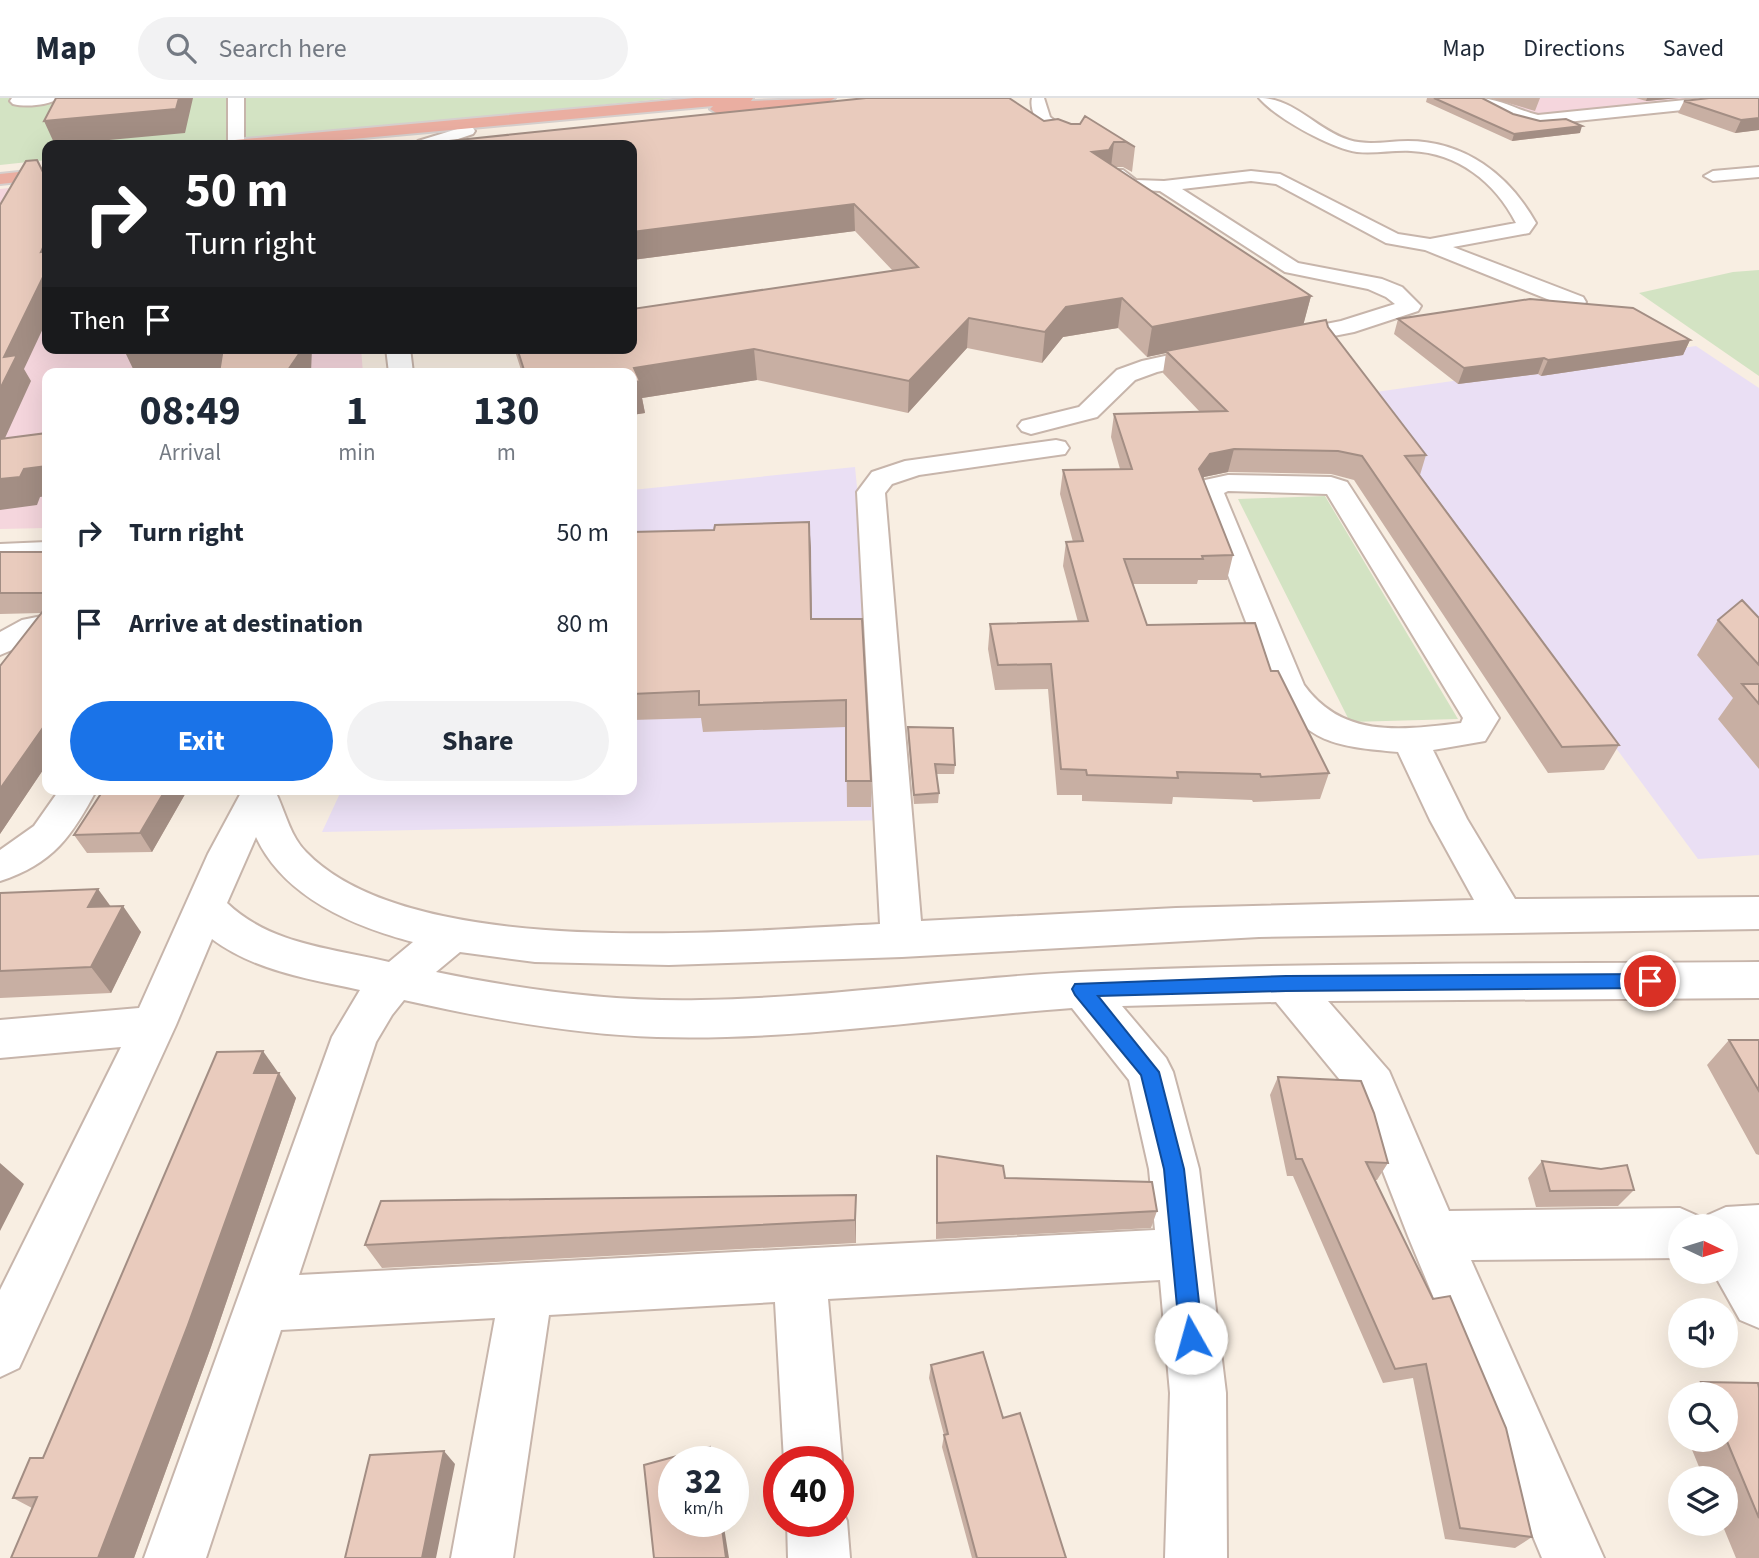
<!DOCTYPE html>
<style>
body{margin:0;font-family:"Source Sans 3",sans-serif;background:#f2f2f3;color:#1f2937;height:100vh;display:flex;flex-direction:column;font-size:26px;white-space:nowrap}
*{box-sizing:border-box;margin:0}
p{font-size:23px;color:#747a83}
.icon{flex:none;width:38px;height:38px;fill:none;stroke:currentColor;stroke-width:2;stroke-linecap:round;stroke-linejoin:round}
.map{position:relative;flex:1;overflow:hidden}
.sheet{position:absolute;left:42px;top:270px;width:595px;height:427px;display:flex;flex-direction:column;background:#fff;border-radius:14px;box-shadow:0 7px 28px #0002}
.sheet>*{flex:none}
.hud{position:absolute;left:42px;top:42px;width:595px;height:214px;border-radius:14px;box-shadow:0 7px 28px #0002;background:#202124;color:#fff;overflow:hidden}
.needle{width:46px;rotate:94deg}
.fabs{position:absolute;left:1668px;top:1116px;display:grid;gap:14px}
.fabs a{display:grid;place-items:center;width:70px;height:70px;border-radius:50%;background:#fff;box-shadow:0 7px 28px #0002;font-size:35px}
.speed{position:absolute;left:658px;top:1348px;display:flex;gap:14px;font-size:35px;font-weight:700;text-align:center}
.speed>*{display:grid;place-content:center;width:91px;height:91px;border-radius:50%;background:#fff;box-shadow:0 7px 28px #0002;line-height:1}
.speed small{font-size:18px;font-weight:400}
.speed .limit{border:10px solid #d22;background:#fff;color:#111}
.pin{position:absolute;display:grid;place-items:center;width:60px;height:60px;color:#fff;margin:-30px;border:4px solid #fff;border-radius:50%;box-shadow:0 2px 7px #0007}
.me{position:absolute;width:77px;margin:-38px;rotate:353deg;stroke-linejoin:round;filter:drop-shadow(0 0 5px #0008)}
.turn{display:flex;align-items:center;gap:24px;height:147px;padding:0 28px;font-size:32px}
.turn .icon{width:91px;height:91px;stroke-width:2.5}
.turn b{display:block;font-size:49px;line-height:60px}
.then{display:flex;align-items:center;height:66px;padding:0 28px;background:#0003;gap:14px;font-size:26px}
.eta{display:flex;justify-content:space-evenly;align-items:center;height:119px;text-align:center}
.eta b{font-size:42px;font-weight:700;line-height:49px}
.action{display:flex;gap:14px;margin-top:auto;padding:14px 28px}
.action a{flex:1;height:80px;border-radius:42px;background:#1a73e8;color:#fff;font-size:28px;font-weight:700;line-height:80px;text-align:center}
.action a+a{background:#f2f2f3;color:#1f2937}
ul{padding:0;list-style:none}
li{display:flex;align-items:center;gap:21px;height:91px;padding:0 28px}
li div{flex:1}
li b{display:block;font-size:26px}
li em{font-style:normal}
header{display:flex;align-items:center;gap:42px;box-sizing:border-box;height:98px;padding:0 35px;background:#fff;border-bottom:2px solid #e0e1e3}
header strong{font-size:33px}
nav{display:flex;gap:38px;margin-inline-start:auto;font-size:24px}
.search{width:490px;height:63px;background:#f2f2f3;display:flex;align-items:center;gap:18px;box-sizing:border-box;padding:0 24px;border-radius:38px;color:#747a83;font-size:26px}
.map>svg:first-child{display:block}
.education{fill:#eadff4}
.medical{fill:#f5d6dd}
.green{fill:#d3e3c3}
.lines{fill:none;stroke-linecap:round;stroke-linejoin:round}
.minor-casing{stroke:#c7b5ab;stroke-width:4}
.highway-casing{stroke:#d6cfcd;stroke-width:4}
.minor{fill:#fff;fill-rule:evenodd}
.highway{fill:#eaaea1;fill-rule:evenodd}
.wall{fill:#c8afa3}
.shaded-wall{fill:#a38e84}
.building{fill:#e9cbbd;stroke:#a38e84;stroke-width:2}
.route{fill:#1a73e8;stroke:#114b97;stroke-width:2}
</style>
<header>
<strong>Map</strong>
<div class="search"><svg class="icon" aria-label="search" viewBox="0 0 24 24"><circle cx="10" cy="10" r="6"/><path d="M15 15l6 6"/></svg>Search here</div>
<nav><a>Map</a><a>Directions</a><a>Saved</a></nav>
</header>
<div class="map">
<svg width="1759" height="1460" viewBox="0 0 1759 1460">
<rect width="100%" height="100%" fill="#f8eee2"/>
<path class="education" d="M 1696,248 L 1759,290 L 1759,757 L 1698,761 L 1355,297 Z
M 855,369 L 890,722 L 322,734 L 342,691 L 632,691 L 632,392 Z"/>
<path class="medical" d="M 1494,0 L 1695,0 L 1540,17 Z
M 47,86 L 47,250 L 361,250 L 363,275 L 47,275 L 47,430 L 0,431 L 0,91 Z"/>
<path class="green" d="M 0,0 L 672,0 L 197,47 L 47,47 L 47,62 L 0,67 Z
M 1759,172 L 1759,278 L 1639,195 L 1733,174 Z
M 1325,398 L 1458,621 L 1350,624 L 1238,401 Z"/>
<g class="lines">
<g class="minor-casing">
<path id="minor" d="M 12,0 L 58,0 C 49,8 24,9 13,6 L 10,3 Z
M 228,0 L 244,0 L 244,47 L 228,47 Z
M 1032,0 L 1044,0 L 1050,19 L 1077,40 L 1079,44 L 1077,48 C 1056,53 1027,20 1032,0 Z
M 1259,0 C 1295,0 1315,31 1349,42 C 1368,48 1389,43 1408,43 C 1465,43 1509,77 1536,125 L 1529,135 L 1453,149 L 1583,199 L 1586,204 L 1583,209 L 1567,209 L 1425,152 L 1386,145 L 1276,86 L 1251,83 L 1182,91 L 1298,165 L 1382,181 L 1402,189 L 1421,208 L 1418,213 L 1354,234 L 1278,249 L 1270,247 L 1266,242 L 1270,237 L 1341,223 L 1395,206 L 1386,199 L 1368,191 L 1285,174 L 1160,93 L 1126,91 L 1108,76 L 1111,72 L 1123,72 L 1136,82 L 1164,83 L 1251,73 L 1280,76 L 1398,136 L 1430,141 L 1516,125 C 1495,84 1458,55 1411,53 C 1393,52 1375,56 1357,54 C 1331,50 1276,20 1259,0 Z
M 1474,0 C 1501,0 1513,11 1538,17 L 1705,0 L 1758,0 L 1750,5 L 1538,27 L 1511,20 Z
M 467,28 L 473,30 L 475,33 L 473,36 L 440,47 L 416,47 L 418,43 Z
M 1759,69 L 1759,79 L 1713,83 L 1704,78 L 1713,73 Z
M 1215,247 L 1223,249 L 1227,254 L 1223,259 L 1157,274 L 1135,282 L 1097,319 L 1031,336 L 1022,333 L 1018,328 L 1022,323 L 1079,309 L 1117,272 L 1142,263 Z
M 386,250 L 410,250 L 413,275 L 389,275 Z
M 1056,342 L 1065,344 L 1069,350 L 1065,356 L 919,377 L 892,386 L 885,395 L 921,823 L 1176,810 L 1474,802 L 1430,722 L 1398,654 C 1334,648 1308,646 1271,589 L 1196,394 L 1205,382 L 1228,377 L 1331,379 L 1347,384 L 1351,390 L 1499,620 L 1485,643 L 1433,652 L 1467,721 L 1515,801 L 1759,799 L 1759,831 L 1259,839 L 902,859 L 669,867 L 535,864 L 460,854 L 436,874 C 523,892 612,904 701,902 C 828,900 953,880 1080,874 C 1305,864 1533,866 1759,864 L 1759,900 L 1328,903 L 1389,973 L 1449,1113 L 1680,1110 L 1698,1118 L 1703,1128 L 1708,1117 L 1726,1109 L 1759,1107 L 1759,1230 L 1740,1222 L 1713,1174 L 1726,1174 L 1726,1129 L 1680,1129 L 1680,1160 L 1471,1162 L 1604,1460 L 1542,1460 L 1408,1138 L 1354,999 L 1276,904 L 1122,908 L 1166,960 L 1173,974 L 1199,1071 L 1226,1295 L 1227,1460 L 1165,1460 L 1170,1295 L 1160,1182 L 828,1201 L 842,1363 L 838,1373 L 838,1363 L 784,1363 L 775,1204 L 549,1217 L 513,1460 L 451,1460 L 495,1220 L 281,1232 L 206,1460 L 144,1460 L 332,939 L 360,892 C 309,881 255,873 212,841 L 176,927 L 19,1270 L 0,1279 L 0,1192 L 121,949 L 0,960 L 0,922 L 139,910 L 208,756 L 243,691 L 281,691 L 277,697 C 286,717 291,739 306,754 C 412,864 735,833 880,826 L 857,394 L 872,374 L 905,363 ZM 1228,393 L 1327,396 L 1463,620 L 1461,625 C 1402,632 1343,641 1304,587 L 1224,395 ZM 256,739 C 284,799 352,828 413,844 L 389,864 C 332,850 271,847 227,805 ZM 404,902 C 488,921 572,936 657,939 C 796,943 934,920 1072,910 L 1129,982 L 1149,1071 L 1155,1132 L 299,1177 L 376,944 L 392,917 Z
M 47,444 L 47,462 L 0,464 L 0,446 Z
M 47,517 L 47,537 L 0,557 L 0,534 L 22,522 Z
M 60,691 L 97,691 C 72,738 53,766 0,783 L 0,752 L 34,728 Z
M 838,1402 L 847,1423 L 850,1460 L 788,1460 L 787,1423 L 838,1423 Z"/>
</g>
<g class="highway-casing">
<path id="highway" d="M 695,0 L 753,0 L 751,3 L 835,0 L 827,5 L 718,16 L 710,11 L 713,8 L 287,47 L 227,47 L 235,42 Z
M 47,71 L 47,81 L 0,86 L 0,76 Z"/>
</g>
<use href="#minor" class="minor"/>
<use href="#highway" class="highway"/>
</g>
<path class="wall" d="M 1427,0 L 1482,0 L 1513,16 L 1580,35 L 1512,43 L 1426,4 Z
M 1491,0 L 1540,0 L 1535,13 Z
M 1636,0 L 1679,0 L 1646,3 Z
M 1759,0 L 1759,32 L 1735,35 L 1678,15 L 1684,3 Z
M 1085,18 L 1135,49 L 1132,74 L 1123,69 L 1115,69 L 1311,198 L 1303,227 L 1328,229 L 1426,357 L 1420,377 L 1619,647 L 1604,672 L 1548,675 L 1354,382 L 1331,376 L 1228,374 L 1204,379 L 1203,382 L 1233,457 L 1227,482 L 1198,482 L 1197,486 L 1133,486 L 1147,527 L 1271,573 L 1329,675 L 1320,701 L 1253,704 L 1252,702 L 1173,699 L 1172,706 L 1082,703 L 1082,697 L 1057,697 L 1048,591 L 995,592 L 988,551 L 990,526 L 1078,524 L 1063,468 L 1066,444 L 1073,444 L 1060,396 L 1063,372 L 1120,371 L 1111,339 L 1114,316 L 1200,314 L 1163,275 L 1166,255 L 1147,259 L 1118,230 L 1063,239 L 1042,265 L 967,250 L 908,315 L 757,282 L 642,300 L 645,315 L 632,317 L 632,275 L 522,275 L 514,250 L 632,250 L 893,173 L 855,133 L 632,162 L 632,47 L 1044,23 L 1071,26 L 1080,26 Z
M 1398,221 L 1690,242 L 1683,257 L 1541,278 L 1538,276 L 1458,286 L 1394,236 Z
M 809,424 L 812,521 L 862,521 L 871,683 L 871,709 L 847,709 L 846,629 L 703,634 L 701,620 L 632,622 L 632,434 L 714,432 Z
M 0,454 L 47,454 L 47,666 L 0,736 L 0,568 L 41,515 L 0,516 Z
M 1759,520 L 1759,671 L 1718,621 L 1733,600 L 1697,557 L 1718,522 Z
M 908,629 L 955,667 L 954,676 L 936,676 L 939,695 L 938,705 L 914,706 L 908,639 Z
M 188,691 L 152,754 L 87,755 L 74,737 Z
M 0,795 L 111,808 L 141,834 L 111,895 L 0,900 Z
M 1729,942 L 1759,942 L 1759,1057 L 1756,1056 L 1707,967 Z
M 278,975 L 279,975 L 296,1000 L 211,1249 L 134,1460 L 11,1460 L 32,1410 L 13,1400 L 43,1360 Z
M 1278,979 L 1388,1065 L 1377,1082 L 1375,1082 L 1532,1439 L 1515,1450 L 1445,1441 L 1413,1280 L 1383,1285 L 1293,1078 L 1287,1078 L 1270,997 Z
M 937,1058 L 1005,1080 L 1157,1113 L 1151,1130 L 936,1141 L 936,1075 Z
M 1542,1063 L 1634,1092 L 1618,1108 L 1536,1109 L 1528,1080 Z
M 856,1121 L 856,1145 L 382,1170 L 365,1147 Z
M 931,1267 L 1003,1320 L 1066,1460 L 972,1460 L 942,1349 L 944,1337 L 929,1280 Z
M 1701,1284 L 1759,1290 L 1759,1460 L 1736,1460 L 1722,1426 L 1726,1426 L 1726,1381 L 1704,1381 L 1688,1342 L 1726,1342 L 1726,1297 L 1684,1297 Z
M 1680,1299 L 1680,1322 L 1673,1304 Z"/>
<path class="shaded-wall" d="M 179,0 L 193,0 L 185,35 L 55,47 L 44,23 Z
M 1647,0 L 1679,0 L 1646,3 Z
M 1759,20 L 1759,32 L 1735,35 L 1741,22 Z
M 1582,28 L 1580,35 L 1512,43 L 1514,36 Z
M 1114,44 L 1111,69 L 1092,54 Z
M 854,106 L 855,133 L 632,162 L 632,134 Z
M 47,141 L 47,167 L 41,154 Z
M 47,171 L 47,222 L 24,271 L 31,283 L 0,351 L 0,291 L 4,259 Z
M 1311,198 L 1303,228 L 1166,253 L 1166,255 L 1147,259 L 1152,229 Z
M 1122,200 L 1118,230 L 1063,239 L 1042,265 L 1045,234 L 1066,209 Z
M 969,220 L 967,250 L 908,315 L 909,283 Z
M 1690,242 L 1683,257 L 1541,278 L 1548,262 Z
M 161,250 L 228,250 L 235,269 L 186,275 L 135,275 L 125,254 Z
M 302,250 L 312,250 L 311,275 L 286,275 Z
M 754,251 L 757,282 L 642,300 L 645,315 L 632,317 L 632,285 L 634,270 Z
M 1544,260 L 1538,276 L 1458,286 L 1464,270 Z
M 1234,351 L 1228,374 L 1204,379 L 1194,395 L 1199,371 L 1210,356 Z
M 47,368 L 47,398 L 40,399 L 37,407 L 0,412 L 0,381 L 24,371 Z
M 809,424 L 811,450 L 812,547 L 811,521 Z
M 47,624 L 47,666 L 0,736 L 0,691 Z
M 166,691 L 188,691 L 152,754 L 140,735 Z
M 98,791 L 117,817 L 88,809 Z
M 123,808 L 141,834 L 111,895 L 91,869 Z
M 263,953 L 296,1000 L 211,1249 L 134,1460 L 98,1460 L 254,975 Z
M 0,1065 L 24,1086 L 0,1133 Z
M 856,1097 L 856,1145 L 855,1122 Z
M 444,1353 L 455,1366 L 436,1460 L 422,1460 Z
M 721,1423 L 723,1423 L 729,1460 L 726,1460 Z"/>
<path class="building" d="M 56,0 L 179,0 L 176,11 L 44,23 Z
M 866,0 L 1009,0 L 1044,23 L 1058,21 L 1071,26 L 1080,26 L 1085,18 L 1135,49 L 1126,44 L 1114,44 L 1109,52 L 1092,54 L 1311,198 L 1152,229 L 1122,200 L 1066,209 L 1045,234 L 969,220 L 909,283 L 754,251 L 634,270 L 640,283 L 632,285 L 632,275 L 525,275 L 517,250 L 632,250 L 632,211 L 918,169 L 854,106 L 632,134 L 632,47 L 450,47 L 448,43 Z
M 1434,0 L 1482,0 L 1513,16 L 1540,23 L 1566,21 L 1582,28 L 1514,36 Z
M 1709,0 L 1759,0 L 1759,20 L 1741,22 L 1684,3 Z
M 37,62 L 47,82 L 47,141 L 41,154 L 47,153 L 47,171 L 4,259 L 17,257 L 0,291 L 0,107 L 26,63 Z
M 1530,201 L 1633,210 L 1690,242 L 1548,262 L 1544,260 L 1464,270 L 1398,221 Z
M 1326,222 L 1328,229 L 1426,357 L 1405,358 L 1619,647 L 1562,649 L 1362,358 L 1338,353 L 1234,351 L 1210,356 L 1199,371 L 1233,457 L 1202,458 L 1203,461 L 1124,461 L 1147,527 L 1255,525 L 1271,573 L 1278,573 L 1329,675 L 1261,679 L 1260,676 L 1177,674 L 1178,680 L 1087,677 L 1086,672 L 1061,671 L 1051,566 L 998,567 L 990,526 L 1088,523 L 1066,444 L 1083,443 L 1063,372 L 1132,371 L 1114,316 L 1227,313 L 1166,253 Z
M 127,250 L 161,250 L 125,254 Z
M 223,250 L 302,250 L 301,253 L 286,275 L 219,275 Z
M 47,335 L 47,368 L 24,371 L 20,379 L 0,381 L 0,341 Z
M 809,424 L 811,521 L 862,521 L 871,683 L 846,683 L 846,602 L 699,607 L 699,593 L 632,596 L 632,434 L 714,432 L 715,427 Z
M 0,454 L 47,454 L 47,495 L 0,495 Z
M 1742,502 L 1759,520 L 1759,567 L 1718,522 Z
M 47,508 L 47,624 L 0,691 L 0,568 Z
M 1742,586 L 1759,586 L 1759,606 Z
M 908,629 L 953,630 L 955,667 L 935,666 L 939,695 L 914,697 Z
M 104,691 L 166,691 L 140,735 L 74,737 Z
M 98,791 L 88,809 L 123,808 L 91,869 L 0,873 L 0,795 Z
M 1729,942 L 1759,942 L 1759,993 Z
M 263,953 L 254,975 L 279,975 L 188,1227 L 98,1460 L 11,1460 L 37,1399 L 13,1400 L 30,1360 L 43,1360 L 217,954 Z
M 1278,979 L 1361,983 L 1374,1015 L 1388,1065 L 1366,1064 L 1433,1201 L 1450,1198 L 1506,1330 L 1532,1439 L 1460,1430 L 1426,1266 L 1395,1271 L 1302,1061 L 1296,1061 Z
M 937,1058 L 1003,1068 L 1005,1080 L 1152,1084 L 1157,1113 L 937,1125 Z
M 1542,1063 L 1601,1071 L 1627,1067 L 1634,1092 L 1550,1093 Z
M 856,1097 L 855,1122 L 365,1147 L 381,1103 Z
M 983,1254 L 1003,1320 L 1020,1315 L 1066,1460 L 977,1460 L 944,1337 L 948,1336 L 931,1267 Z
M 1701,1284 L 1758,1285 L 1759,1290 L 1759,1420 L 1726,1341 L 1726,1297 L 1707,1297 Z
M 710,1349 L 712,1363 L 674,1363 L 674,1423 L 721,1423 L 726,1460 L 654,1460 L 644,1367 Z
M 444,1353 L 422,1460 L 345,1460 L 370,1357 Z"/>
<path class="route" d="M 1650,876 L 1656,878 L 1659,883 L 1656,888 L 1650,890 L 1286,893 L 1098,898 L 1159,974 L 1184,1071 L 1203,1240 L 1199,1248 L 1191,1251 L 1183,1248 L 1180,1240 L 1164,1071 L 1141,977 L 1075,897 L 1072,891 L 1075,886 L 1286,878 Z"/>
</svg>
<div class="fabs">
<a><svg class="needle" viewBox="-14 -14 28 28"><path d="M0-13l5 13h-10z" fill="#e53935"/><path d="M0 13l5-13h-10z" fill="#747a83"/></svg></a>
<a><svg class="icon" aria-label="sound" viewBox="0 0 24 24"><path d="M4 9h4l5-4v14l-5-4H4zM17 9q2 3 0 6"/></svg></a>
<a><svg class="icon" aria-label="search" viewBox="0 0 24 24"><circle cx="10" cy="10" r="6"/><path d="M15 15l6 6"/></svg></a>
<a><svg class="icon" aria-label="layers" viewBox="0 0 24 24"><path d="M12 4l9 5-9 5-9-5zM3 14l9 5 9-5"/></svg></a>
</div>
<div class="speed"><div>32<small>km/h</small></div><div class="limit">40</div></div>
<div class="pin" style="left:1650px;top:883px;background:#d93025"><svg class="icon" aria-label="arrive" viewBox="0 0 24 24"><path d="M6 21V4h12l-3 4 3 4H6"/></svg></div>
<svg class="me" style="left:1191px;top:1240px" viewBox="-20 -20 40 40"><circle r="19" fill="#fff"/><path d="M0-13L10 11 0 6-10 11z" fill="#1a73e8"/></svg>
<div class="hud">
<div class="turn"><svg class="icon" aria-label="right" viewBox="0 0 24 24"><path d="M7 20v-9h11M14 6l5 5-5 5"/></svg><div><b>50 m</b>Turn right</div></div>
<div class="then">Then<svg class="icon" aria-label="arrive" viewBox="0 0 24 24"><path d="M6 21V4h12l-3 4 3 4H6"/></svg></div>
</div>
<section class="sheet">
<div class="eta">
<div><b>08:49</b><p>Arrival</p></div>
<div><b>1</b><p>min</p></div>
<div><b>130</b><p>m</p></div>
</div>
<ul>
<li><svg class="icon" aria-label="right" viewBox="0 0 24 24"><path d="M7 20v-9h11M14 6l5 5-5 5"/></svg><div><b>Turn right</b></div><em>50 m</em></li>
<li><svg class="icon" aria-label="arrive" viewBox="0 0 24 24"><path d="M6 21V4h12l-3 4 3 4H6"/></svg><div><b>Arrive at destination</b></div><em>80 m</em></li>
</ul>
<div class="action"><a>Exit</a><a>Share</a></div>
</section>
</div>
